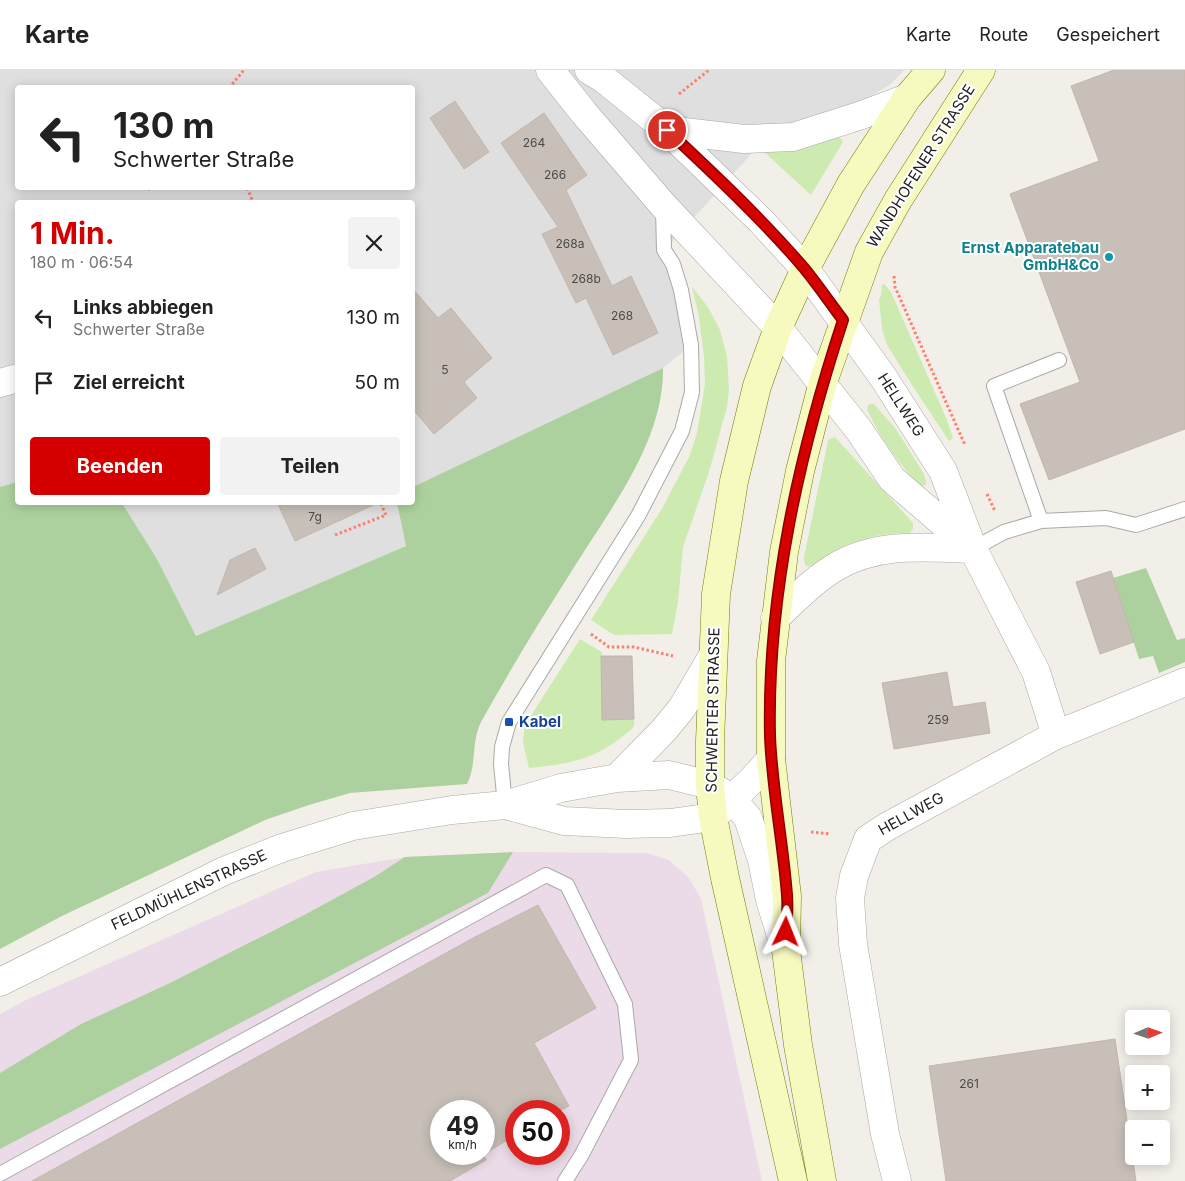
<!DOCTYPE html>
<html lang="de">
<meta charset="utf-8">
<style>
body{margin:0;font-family:Inter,sans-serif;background:#f2f2f2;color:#222;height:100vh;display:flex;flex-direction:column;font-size:19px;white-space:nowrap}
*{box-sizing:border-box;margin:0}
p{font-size:16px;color:#767676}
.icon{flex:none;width:28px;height:28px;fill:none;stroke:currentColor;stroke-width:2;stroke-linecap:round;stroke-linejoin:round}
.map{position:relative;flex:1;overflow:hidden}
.drawer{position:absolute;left:15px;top:130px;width:400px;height:305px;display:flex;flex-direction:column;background:#fff;border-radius:5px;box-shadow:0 2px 12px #0003}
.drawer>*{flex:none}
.banner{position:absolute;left:15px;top:15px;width:400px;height:105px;border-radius:5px;box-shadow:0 2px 12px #0003;background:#fff;color:#222;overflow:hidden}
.needle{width:32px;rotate:88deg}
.fabs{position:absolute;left:1125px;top:940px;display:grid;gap:10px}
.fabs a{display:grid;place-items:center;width:45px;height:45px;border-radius:5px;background:#fff;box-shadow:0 2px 12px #0003;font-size:25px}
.speed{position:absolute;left:430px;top:1030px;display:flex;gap:10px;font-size:25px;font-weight:700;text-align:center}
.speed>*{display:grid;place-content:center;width:65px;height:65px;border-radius:50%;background:#fff;box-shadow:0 2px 12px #0003;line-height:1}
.speed small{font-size:12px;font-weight:400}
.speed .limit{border:8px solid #d22;background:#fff;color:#111}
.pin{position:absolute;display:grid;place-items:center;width:42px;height:42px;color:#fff;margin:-21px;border:2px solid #fff;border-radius:50%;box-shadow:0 1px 5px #0007}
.me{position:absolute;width:55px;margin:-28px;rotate:2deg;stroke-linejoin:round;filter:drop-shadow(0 0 4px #0008)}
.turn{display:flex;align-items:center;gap:18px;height:105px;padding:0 15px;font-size:22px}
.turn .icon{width:65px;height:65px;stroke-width:2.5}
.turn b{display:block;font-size:35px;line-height:42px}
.round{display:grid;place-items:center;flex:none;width:52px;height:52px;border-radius:5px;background:#f2f2f2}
.head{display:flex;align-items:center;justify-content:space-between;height:85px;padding:0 15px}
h1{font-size:30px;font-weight:700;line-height:38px;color:#d40000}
.button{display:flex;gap:10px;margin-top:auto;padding:10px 15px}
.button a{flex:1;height:58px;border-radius:5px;background:#d40000;color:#fff;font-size:20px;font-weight:700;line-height:58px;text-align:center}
.button a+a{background:#f2f2f2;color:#222}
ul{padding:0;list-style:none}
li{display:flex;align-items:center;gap:15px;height:65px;padding:0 15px}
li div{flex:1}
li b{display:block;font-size:19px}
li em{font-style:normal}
header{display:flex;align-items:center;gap:30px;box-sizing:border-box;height:70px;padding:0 25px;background:#fff;border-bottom:1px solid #e0e0e0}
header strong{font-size:24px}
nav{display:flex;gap:28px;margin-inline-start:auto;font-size:18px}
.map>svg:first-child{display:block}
.residential{fill:#e0dfdf;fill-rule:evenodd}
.industrial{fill:#ebdbe8;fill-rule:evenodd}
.grass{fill:#cdebb0}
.forest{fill:#add19e}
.building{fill:#c7bfb8;stroke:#c4b6ab}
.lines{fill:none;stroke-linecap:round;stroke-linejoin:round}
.service-casing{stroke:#a9a9a9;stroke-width:16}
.minor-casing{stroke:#a9a9a9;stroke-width:29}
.tertiary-casing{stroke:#a9a9a9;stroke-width:29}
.secondary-casing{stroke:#707d05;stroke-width:29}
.path{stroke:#fa8072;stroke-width:3;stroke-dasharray:2.5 2.5;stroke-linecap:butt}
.service{stroke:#fff;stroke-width:14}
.minor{stroke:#fff;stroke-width:28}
.tertiary{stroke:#fff;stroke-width:28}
.secondary{stroke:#f7fabf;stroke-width:28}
.route-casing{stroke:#8a0000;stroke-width:12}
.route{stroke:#d40000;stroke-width:9}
.culture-dot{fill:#0f9aa8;stroke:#fff;stroke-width:2}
.transit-dot{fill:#1a4fb4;stroke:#fff;stroke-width:2}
.labels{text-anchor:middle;stroke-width:4;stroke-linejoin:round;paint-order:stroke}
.number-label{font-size:12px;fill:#4b4948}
.street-label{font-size:15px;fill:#222;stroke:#fff}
.culture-label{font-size:15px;font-weight:bold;fill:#0d838f;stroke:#fff;text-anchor:end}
.transit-label{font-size:15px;font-weight:bold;fill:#164399;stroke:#fff;text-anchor:start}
</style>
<header>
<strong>Karte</strong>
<nav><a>Karte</a><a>Route</a><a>Gespeichert</a></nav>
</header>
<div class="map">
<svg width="1185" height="1111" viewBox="0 0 1185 1111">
<rect width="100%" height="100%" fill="#f2efe9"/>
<path class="residential" d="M 0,0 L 904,0 L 891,14 L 850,39 L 771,62 L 665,180 L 691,275 L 663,298 L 413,417 L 412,132 L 18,132 L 17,412 L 0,417 ZM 18,18 L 412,18 L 412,118 L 18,118 Z
M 122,433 L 397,433 L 406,476 L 196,566 L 157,489 Z"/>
<path class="industrial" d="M 513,782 L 647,783 L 669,790 L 689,808 L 701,829 L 762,1111 L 0,1111 L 0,944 L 26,930 L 316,802 L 405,787 ZM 441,1041 L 484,1041 L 484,1084 L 441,1084 ZM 516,1041 L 559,1041 L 559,1084 L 516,1084 Z"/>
<path class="grass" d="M 838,65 L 843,72 L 811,125 L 764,82 C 790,79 814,77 838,65 Z
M 884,214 L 891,222 L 947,350 L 953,368 L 949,371 L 914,318 L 887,275 L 882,259 L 879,229 L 881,226 L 882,215 Z
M 692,217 L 708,237 L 720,260 L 727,287 L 729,320 L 727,337 L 709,402 L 683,477 L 678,532 L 672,564 L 614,565 L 591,550 L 663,437 L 690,385 L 697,363 L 705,314 L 704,286 L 698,242 Z
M 869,334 L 874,334 L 896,359 L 924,404 L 926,410 L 926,415 L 920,416 L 918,414 C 896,389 881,370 867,339 Z
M 835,367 L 913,453 L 913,459 L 910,463 C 904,464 897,463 891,464 C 872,465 855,472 838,479 C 828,484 815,501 805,495 L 804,487 L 828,371 L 829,369 Z
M 580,569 L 602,582 L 602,649 L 634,649 L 634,656 C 630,662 624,665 619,669 C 589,692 565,694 529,698 L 523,672 L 525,655 Z"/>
<path class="forest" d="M 663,298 C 664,372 610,439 573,499 C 541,549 510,600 481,652 C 471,671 477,695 467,714 L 350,723 L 309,735 L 265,750 L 62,846 L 0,879 L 0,417 L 17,412 L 18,432 L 122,433 L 157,489 L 196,566 L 406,476 L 397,433 L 412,432 L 413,417 Z
M 1146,498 L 1177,570 L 1185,568 L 1185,592 L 1159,603 L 1153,586 L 1139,589 L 1113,508 Z
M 513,782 L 488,823 L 0,1079 L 0,1003 L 81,954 L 170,913 L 306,844 L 374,807 L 405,787 Z"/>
<path class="building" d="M 1114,0 L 1185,0 L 1185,359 L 1049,410 L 1020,334 L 1080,312 L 1010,124 L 1099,91 L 1071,16 Z
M 455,31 L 489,82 L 464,99 L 430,48 Z
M 544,43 L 587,105 L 566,120 L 612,216 L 631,206 L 658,263 L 613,285 L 586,228 L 576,233 L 542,164 L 558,157 L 501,73 Z
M 412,218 L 438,248 L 451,238 L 492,288 L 464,312 L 477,328 L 434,364 L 412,338 Z
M 277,432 L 380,432 L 295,471 Z
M 255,478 L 266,499 L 217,525 L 230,490 Z
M 1111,501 L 1134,572 L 1100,584 L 1076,512 Z
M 601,586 L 632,586 L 634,649 L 602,650 Z
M 947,602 L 953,637 L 985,632 L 990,663 L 894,679 L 882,613 Z
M 538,835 L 596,938 L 534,973 L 569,1036 L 559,1041 L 516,1041 L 516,1065 L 484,1084 L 484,1041 L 441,1041 L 441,1084 L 483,1084 L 486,1090 L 450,1111 L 32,1111 L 475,867 Z
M 1115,969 L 1136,1111 L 946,1111 L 929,996 Z"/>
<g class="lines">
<g class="service-casing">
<path id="service" d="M 1041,451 L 994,316 L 1059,290
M 973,479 L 1004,462 L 1041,451 L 1106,448 L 1136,455 L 1185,439
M 505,735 L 501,694 L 502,677 L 509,652 L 638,446 L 682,361 L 692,322 L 691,275 L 681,220 L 673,194 L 664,180 L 663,138
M 0,1104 L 546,805 L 567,815 L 625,934 L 631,990 L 581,1086 L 565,1111"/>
</g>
<g class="minor-casing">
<path id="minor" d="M 550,0 L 584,43 L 663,135 L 778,258 L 859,360 L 892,409 L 972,478
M 589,0 L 604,9 L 667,60 L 761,151 L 805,199 L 883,307 L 943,401 L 973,479 L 1036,602 L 1056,665
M 667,60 L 744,69 L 793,67 L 862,45 L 907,28
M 0,313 L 18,308
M 775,548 C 794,531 812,511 834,498 C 876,472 925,477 973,479
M 897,1111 L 885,1064 L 853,874 L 850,828 L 854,806 L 868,769 L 888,756 L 1056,665 L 1185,612"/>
</g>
<g class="tertiary-casing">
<path id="tertiary" d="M 617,708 L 664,660 L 682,638 L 712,587
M 505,735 L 564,751 L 626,754 L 670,753 L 713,747 L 752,710 L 771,689
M 0,912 L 224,801 L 282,778 L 353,756 L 452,740 L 505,735 L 561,718 L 617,708 L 669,705 L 710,715 L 732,729 L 748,748 L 762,790 L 770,830 L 784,875"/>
</g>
<g class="secondary-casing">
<path id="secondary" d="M 793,1111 L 725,808 L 713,747 L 710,715 L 710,671 L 716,524 L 734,411 L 757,316 L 778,258 L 805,199 L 851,114 L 907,28 L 931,0
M 822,1111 L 798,975 L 786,880 L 787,826 L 771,689 L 771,591 L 784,482 L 800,401 L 823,312 L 869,182 L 898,130 L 981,0"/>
</g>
<path class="path" d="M 229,18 L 244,0
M 679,24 L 709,0
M 148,118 L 149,119 L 152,118
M 247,118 L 253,132
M 894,206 L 895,217 L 965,375
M 987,424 L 995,441
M 335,465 L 386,445 L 380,432
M 591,564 L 609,577 L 634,577 L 673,586
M 811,762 L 831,764"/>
<use href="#service" class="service"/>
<use href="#minor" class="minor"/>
<use href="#tertiary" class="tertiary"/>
<use href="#secondary" class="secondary"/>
</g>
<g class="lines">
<g class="route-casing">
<path id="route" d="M 667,60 C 714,104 762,149 804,198 C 818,215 830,233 843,250 C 799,384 767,525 770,666 C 772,719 783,772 787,825 C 788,837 787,850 786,862"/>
</g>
<use href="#route" class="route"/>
</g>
<circle class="culture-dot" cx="1109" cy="187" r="5"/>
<rect class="transit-dot" x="504" y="647" width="10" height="10" rx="2.5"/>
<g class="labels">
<g class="number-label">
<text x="534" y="77">264</text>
<text x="555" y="109">266</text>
<text x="570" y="178">268a</text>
<text x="586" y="213">268b</text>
<text x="622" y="250">268</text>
<text x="445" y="304">5</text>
<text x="315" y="451">7g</text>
<text x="938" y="654">259</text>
<text x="969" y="1018">261</text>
</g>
<g class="street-label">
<text transform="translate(921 96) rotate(-58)" y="5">WANDHOFENER STRASSE</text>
<text transform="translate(901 335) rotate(57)" y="5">HELLWEG</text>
<text transform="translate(713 640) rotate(-89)" y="5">SCHWERTER STRASSE</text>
<text transform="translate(911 744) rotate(-29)" y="5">HELLWEG</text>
<text transform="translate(189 820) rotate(-25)" y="5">FELDMÜHLENSTRASSE</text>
</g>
<g class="culture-label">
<text x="1099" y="183">Ernst Apparatebau<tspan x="1099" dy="17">GmbH&amp;Co</tspan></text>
</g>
<g class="transit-label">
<text x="519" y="657">Kabel</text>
</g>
</g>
</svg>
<div class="fabs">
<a><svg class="needle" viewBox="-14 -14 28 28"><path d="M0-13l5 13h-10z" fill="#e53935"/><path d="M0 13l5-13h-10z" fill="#767676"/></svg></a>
<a>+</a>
<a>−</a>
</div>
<div class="speed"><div>49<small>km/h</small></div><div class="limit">50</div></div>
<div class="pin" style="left:667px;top:60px;background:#d93025"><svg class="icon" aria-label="arrive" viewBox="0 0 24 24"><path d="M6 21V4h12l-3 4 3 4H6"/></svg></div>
<svg class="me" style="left:786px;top:862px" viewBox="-20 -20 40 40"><path d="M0-17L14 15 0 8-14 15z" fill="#d40000" stroke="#fff" stroke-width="4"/></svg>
<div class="banner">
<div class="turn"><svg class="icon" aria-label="left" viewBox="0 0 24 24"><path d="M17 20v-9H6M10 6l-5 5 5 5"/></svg><div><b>130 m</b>Schwerter Straße</div></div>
</div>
<section class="drawer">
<div class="head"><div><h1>1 Min.</h1><p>180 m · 06:54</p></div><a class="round"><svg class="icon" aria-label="close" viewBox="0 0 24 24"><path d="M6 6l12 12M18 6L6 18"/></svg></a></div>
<ul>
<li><svg class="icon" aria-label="left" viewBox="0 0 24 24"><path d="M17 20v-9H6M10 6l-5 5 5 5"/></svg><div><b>Links abbiegen</b><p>Schwerter Straße</p></div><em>130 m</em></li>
<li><svg class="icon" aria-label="arrive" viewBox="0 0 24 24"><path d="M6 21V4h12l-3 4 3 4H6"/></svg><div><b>Ziel erreicht</b></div><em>50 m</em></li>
</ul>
<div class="button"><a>Beenden</a><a>Teilen</a></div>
</section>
</div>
